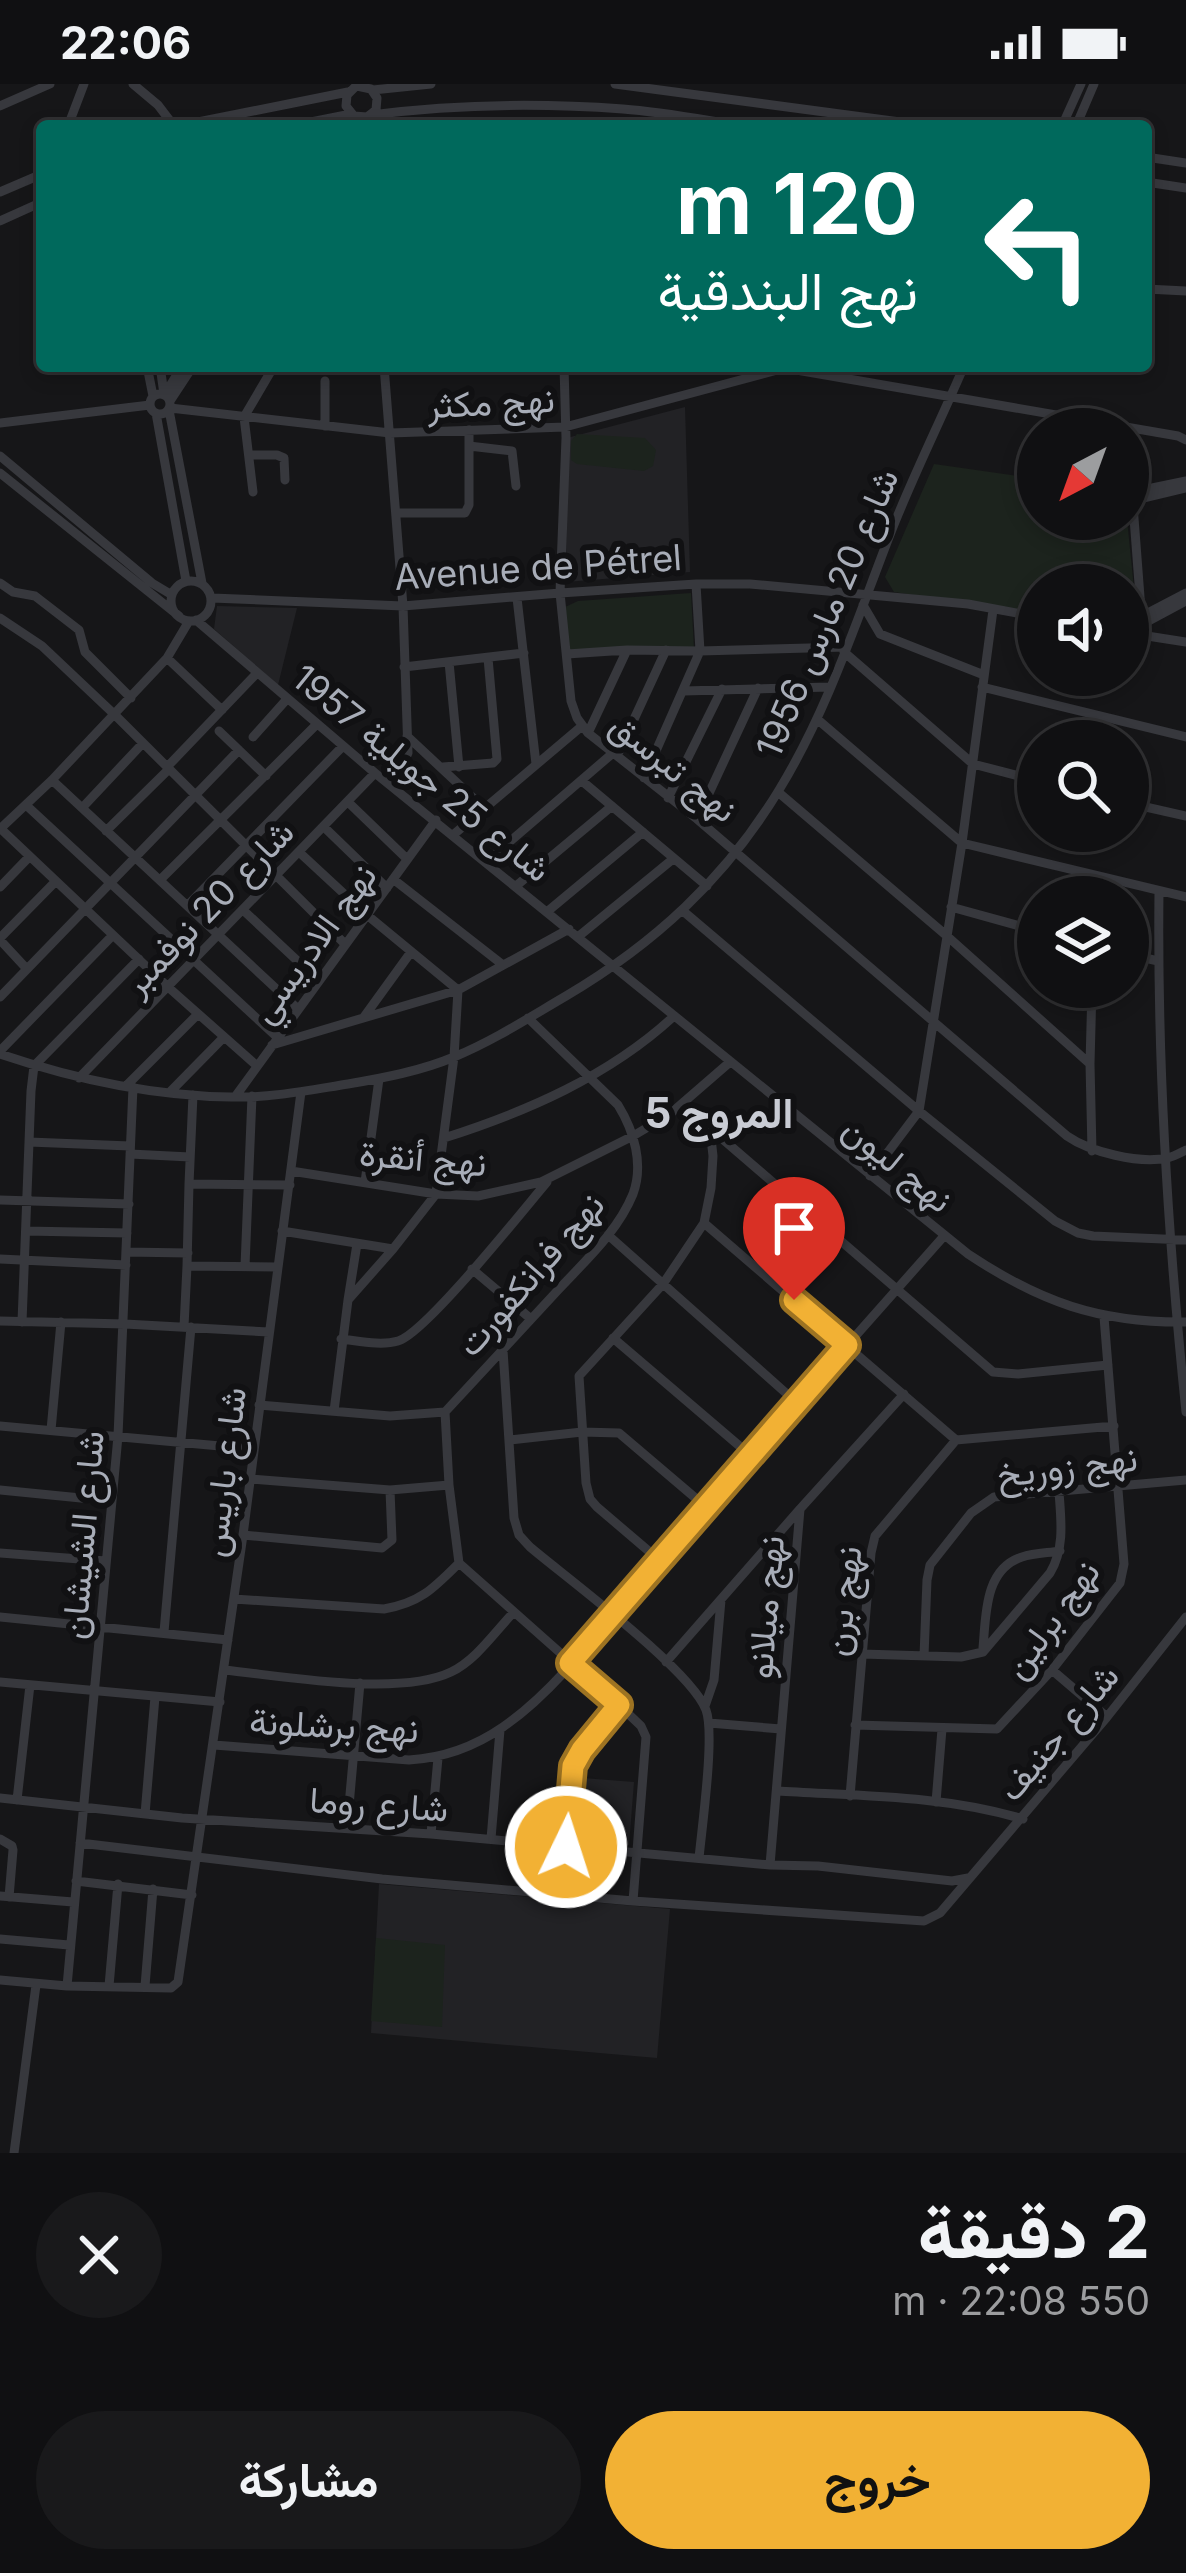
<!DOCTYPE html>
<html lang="ar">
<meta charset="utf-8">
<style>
body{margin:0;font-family:Inter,Vazirmatn,sans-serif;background:#19191b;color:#f1f3f6;direction:rtl;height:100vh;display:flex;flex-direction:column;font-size:45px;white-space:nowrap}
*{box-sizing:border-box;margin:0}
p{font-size:39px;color:#9c9d9f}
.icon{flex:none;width:66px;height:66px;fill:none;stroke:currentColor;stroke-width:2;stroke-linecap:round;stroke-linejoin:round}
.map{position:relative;height:2069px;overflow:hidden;direction:ltr}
.sheet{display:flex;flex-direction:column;background:#101012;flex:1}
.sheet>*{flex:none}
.guide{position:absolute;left:36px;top:36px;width:1116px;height:252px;border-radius:12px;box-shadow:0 6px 18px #0003,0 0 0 3px #303032;direction:rtl;background:#00695c;color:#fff;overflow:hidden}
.needle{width:78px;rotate:221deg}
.tools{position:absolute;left:1017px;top:324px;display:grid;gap:24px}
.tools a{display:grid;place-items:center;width:132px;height:132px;border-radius:50%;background:#101012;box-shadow:0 6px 18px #0003,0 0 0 3px #303032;font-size:60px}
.pin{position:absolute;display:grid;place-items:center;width:102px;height:102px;color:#fff;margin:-123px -51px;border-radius:50% 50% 50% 0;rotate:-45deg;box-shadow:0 0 12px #0007}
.pin .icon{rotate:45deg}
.me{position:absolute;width:132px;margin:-66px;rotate:4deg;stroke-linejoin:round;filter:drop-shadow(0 0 9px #0008)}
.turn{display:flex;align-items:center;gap:42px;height:252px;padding:0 36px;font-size:54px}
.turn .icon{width:156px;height:156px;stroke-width:2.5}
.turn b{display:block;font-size:84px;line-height:102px}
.round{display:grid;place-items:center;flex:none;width:126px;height:126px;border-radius:63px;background:#19191b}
.head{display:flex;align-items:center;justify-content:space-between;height:204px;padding:0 36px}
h1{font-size:72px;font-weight:700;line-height:90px}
.button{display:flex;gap:24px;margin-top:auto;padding:24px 36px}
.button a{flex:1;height:138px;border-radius:72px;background:#f2b134;color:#111;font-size:48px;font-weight:700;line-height:138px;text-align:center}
.button a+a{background:#19191b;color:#f1f3f6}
.status{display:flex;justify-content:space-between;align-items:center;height:84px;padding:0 60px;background:#101012;direction:ltr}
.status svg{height:33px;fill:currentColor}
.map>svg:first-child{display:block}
.built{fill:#222225}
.green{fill:#1c231d}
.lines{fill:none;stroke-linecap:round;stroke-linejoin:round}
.minor{stroke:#37383d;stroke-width:9}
.route-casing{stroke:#9d7322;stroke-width:30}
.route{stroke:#f2b134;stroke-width:21}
.labels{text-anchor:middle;stroke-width:12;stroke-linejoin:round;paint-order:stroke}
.street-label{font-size:36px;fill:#a8adb8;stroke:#111113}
.quarter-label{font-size:42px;font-weight:bold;fill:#c9ccd4;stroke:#111113}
</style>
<div class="status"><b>22:06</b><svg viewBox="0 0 49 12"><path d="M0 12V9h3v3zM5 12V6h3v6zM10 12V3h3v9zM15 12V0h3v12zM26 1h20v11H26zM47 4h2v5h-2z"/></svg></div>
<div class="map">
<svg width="1186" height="2069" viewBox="0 0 1186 2069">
<rect width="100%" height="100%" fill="#161618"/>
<path class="built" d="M 685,323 L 690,488 L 566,498 L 567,354 Z
M 217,522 L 297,524 L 278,601 L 214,545 Z
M 570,1693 L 634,1698 L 629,1761 L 619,1760 L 619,1754 L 602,1752 L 601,1756 L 565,1753 Z
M 379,1800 L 670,1825 L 657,1974 L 371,1949 Z"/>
<path class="green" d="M 577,350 L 645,354 L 656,366 L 653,382 L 644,387 L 577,380 L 571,376 L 571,357 Z
M 934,380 L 1038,395 L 1038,435 L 1127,435 L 1137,534 L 1128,536 L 1128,501 L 1038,501 L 1038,529 L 894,508 L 885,493 Z
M 691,509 L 694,565 L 568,567 L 563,524 L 578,517 Z
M 376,1854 L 445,1861 L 442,1943 L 371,1937 Z"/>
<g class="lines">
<path class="minor" d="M 133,0 L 158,21 L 174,42
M 615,0 L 930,42
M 357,2 L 371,5 L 377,14 L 376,26 L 367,33 L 354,32 L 346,22 L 347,11 L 358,0
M 373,6 L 431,0
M 0,22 L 50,0
M 371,31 C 455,20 540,19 623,25 C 664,28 704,36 744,42
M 68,42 L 84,0
M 178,42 L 348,8
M 291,42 L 351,30
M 1062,42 L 1081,0
M 1076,42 L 1094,0
M 1146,73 L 1186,79
M 1146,98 L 1186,104
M 0,108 L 42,90
M 0,137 L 42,118
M 1146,205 L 1186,207
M 147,282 L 153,312
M 160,282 L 164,310
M 384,282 L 403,522 L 408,669 L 399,689 L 390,701
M 564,282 L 566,354 L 560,509 L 571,617 L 577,634 L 588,649 L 697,735 L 1067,1052 C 1090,1068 1139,1080 1167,1074 C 1173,1073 1180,1069 1186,1066
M150 320a10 10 0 1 1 20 0a10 10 0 1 1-20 0Z
M 165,310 L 182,282
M 170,317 L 193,282
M 170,324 L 390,349 L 565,343 L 785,284 L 1178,352 L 1186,356
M 169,326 L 202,499
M 156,329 L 186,497
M 0,339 L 150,321
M 325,342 L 325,297
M 469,362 L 512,367 L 516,402
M 249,371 L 277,371 L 284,374 L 285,396
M 0,372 L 152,499 L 172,511
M 0,389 L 179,532
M 253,408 L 244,333 L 274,282
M 1128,409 L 1186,397
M 396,429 L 465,429 L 469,421 L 469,346
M171 517a20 20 0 1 1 40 0a20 20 0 1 1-40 0Z
M 0,499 L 13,508 L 35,512 L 79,546 L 85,568 L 131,614
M 212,514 L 403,522 L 560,509 L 696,500 L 750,500 L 968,520 L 1038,533
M 517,514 L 536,680
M 863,521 L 880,550 L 984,591
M 1142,532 L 1186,509
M 0,534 L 42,562 L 115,631 L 345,860
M 196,536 L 375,689 L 968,1170 C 1040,1218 1099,1239 1186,1238
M 1142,539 L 1133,421 L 1139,415 L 1186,404
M 1128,548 L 1186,517
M 1128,549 L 1186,558
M 844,568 L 973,680 L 1038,697
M 567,570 L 627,566 L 700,567 L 846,563
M 167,574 L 222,626
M 449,578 L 459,683
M 404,583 L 524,569
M 982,603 L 1186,653
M 684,607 L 830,603
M 817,635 L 962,759 L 1186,813
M 219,647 L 266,692
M 588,649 L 627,566
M 407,652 L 484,724
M 253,653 L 287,615
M 617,672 L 666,566
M 167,683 L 257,589
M 443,683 L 493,679 L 497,675 L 488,574
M 644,694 L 700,567 L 696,500
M 52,696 L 298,925
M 582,697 L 707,802
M 778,708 L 947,852 L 1090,980
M 668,714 L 722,605
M 348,718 L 407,775
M 1128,719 L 1186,732
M 26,721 L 278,954
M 82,724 L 143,659
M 697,735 L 758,604
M 324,743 L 387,804
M 0,744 L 168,903 L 257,982
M 0,745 L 52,696 L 167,574 L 189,537
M 106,747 L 169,685
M 453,751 L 582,642
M 299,768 L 367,831 L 458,906 L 454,973 L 436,1110 L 393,1165 L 348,1216 L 334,1327
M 486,778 L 613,669
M 393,795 L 503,881
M 160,796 L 317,640
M 516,802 L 612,722
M 0,803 L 29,773
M 1159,807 C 1157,981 1168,1155 1186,1328
M 188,821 L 343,662
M 951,823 L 1038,847
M 243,826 L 319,897
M 548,827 L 643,748
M 683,827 L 919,1027 L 1055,1137 L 1078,1149 L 1093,1152 L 1186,1156
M 579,852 L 673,775
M 0,854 L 55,798
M 0,856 L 26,884
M 1128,870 L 1158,877
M 0,913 L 239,666
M 364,933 L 411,868
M 272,961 L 458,906 L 569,845
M 0,967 L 113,851
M 0,970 C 74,995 153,1012 231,1013 C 271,1014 310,1006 348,1000 C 383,994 421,987 454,973 C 493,957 530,933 566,912 C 654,860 725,795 779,706 C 828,626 857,535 891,448 C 913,392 940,338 964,282
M 79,994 L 375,689
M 126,1002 L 198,930
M 170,1008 L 224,953
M 193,1011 L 189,1100 L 290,1101
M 235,1013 L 436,736
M 683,1021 L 993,1288 L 1018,1290 L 1108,1281
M 444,1054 C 526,1028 609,992 673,933
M 29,1058 L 130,1062
M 1092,1067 L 1090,980 L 1092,903
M 130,1070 L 190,1073
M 291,1087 L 436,1110 L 478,1112 L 541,1098 L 633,1052 L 670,1030 L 730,978
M 870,1092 L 919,1027 L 962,759 L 993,526
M 365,1098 L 379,995
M 189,1100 L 187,1182 L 278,1183
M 0,1116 L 129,1120
M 704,1139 L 956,1356 L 1114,1342
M 26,1147 L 127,1149
M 282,1147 L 393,1165
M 608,1151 L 796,1318
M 126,1168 L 188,1169
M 0,1175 L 126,1181
M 245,1182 L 252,1012
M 472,1185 L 531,1235
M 348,1216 L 357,1160
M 0,1237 L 125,1240 L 269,1248
M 22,1238 L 31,1007 L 34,982 L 139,875
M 184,1243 L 187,1182
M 613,1254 L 750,1371
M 341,1255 C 359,1257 381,1262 398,1257 C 425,1250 524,1125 547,1098
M 503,1266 L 514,1434 L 519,1451 L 530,1463 C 568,1495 691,1586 706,1626 C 715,1650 702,1743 699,1774
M 259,1321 L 390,1332 L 445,1328 C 483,1287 521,1246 559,1205 C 586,1176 618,1147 633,1110 C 644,1080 634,1047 618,1021 L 528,934
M 445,1328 L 449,1401 L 459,1479
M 0,1342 L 253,1365
M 51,1346 L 61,1238
M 510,1356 L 582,1348 L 619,1349 L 706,1423
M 250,1395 L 390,1406 L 449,1401
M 0,1406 L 111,1417
M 243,1451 L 382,1464 L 392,1456 L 390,1406
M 767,1464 L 795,1478
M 0,1469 L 106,1477
M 658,1475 L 597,1423 L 590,1415 L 586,1399 L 579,1292 L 663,1200 L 704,1139 L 711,1104 L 713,1072 L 710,1045
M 459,1479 L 619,1621 L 641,1642 L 646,1653 L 633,1817
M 234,1515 L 384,1525 C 420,1519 434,1504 459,1479
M 0,1533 L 228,1556
M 164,1548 L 191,1243
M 983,1564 C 986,1532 984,1485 1022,1473 C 1034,1469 1048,1469 1060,1467
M 862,1570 L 961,1573 L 983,1568 L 1050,1489 C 1065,1464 1061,1436 1059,1408
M 924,1572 L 927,1496 L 930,1481 L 971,1429 L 994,1413 L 1186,1396
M 666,1578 L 800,1425
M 224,1586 C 283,1592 399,1613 451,1588 C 476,1576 494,1549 513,1529
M 1052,1586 L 1107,1633
M 0,1598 L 220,1618
M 705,1622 L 714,1596 L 721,1516
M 709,1639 L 781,1645
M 855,1641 L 997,1645 L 1052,1586 L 1120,1499 L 1124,1480 L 1104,1233
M 214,1661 L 409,1676 C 443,1674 474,1663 503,1643 C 565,1600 609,1531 658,1475 C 753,1367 849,1260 944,1152
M 777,1707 C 858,1712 944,1711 1023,1735
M 850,1712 L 871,1469 L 875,1452 L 956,1356
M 0,1714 L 182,1734 L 431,1750 L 770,1781 L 818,1782 L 952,1797 L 968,1794
M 17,1716 L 30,1601
M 936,1718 L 942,1645
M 145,1730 L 155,1613
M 347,1744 L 360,1599
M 431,1750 L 438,1674
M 0,1755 L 12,1762 L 13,1766 L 9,1813
M 491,1755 L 500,1646
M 80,1759 L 382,1795 L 633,1817 L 924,1837 L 940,1829 L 1107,1633 L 1186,1533
M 566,1763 L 573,1682 L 582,1666 L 619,1621
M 770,1781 L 800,1425 L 904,1310
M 76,1797 L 192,1811
M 0,1812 L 73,1818
M 0,1855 L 69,1861
M 0,1896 L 67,1902 L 171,1904 L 178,1898 L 243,1451 L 301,1008
M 67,1902 L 118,1352 L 133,1003
M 109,1902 L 118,1800
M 145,1902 L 153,1805
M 14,2069 L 36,1901"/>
</g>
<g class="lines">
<g class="route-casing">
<path id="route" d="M 566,1763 L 573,1682 L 582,1666 L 619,1621 L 570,1579 L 847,1261 L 794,1216"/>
</g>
<use href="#route" class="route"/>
</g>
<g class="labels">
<g class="street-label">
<text transform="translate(491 318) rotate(-3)" y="13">نهج مكثر</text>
<text transform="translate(538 483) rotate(-4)" y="13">Avenue de Pétrel</text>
<text transform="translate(827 529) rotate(-67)" y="13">شارع 20 مارس 1956</text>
<text transform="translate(674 683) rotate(39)" y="13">نهج تبرسق</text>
<text transform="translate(422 689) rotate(39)" y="13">شارع 25 جويلية 1957</text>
<text transform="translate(208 823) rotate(-46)" y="13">شارع 20 نوفمبر</text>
<text transform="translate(313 859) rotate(-54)" y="13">نهج الادريسي</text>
<text transform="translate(423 1074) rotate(5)" y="13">نهج أنقرة</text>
<text transform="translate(898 1080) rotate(39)" y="13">نهج ليون</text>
<text transform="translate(530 1190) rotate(-49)" y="13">نهج فرانكفورت</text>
<text transform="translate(1067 1382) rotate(-7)" y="13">نهج زوريخ</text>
<text transform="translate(223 1388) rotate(-83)" y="13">شارع باريس</text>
<text transform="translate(82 1451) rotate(-85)" y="13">شارع الشيشان</text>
<text transform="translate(842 1517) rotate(-83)" y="13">نهج برن</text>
<text transform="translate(765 1523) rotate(-85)" y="13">نهج ميلانو</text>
<text transform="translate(1051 1535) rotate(-54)" y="13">نهج برلين</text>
<text transform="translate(334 1641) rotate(3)" y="13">نهج برشلونة</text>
<text transform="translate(1058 1648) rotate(-50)" y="13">شارع جنيف</text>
<text transform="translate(379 1720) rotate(4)" y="13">شارع روما</text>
</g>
<g class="quarter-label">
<text x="719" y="1044">المروج 5</text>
</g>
</g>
</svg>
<div class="tools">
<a><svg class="needle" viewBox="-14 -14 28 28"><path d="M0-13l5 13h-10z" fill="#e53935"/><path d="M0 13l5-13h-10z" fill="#9c9d9f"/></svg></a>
<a><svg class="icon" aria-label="sound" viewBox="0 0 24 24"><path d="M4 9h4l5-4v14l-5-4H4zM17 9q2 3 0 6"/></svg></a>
<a><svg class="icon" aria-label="search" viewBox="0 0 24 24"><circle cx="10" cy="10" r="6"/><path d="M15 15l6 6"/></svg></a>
<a><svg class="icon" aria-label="layers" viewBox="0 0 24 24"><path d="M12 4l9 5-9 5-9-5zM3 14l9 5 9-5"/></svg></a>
</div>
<div class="pin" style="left:794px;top:1216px;background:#d93025"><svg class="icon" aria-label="arrive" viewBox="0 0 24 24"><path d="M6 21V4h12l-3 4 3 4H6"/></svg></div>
<svg class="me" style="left:566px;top:1763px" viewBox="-20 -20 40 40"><circle r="17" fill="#f2b134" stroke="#fff" stroke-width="3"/><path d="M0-11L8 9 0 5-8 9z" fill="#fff"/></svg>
<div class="guide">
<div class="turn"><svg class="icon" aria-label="left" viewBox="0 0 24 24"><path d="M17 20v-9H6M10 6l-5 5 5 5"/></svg><div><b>120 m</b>نهج البندقية</div></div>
</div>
</div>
<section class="sheet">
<div class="head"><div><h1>2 دقيقة</h1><p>550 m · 22:08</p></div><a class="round"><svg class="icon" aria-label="close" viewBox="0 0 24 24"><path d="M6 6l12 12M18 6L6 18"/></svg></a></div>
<div class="button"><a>خروج</a><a>مشاركة</a></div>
</section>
